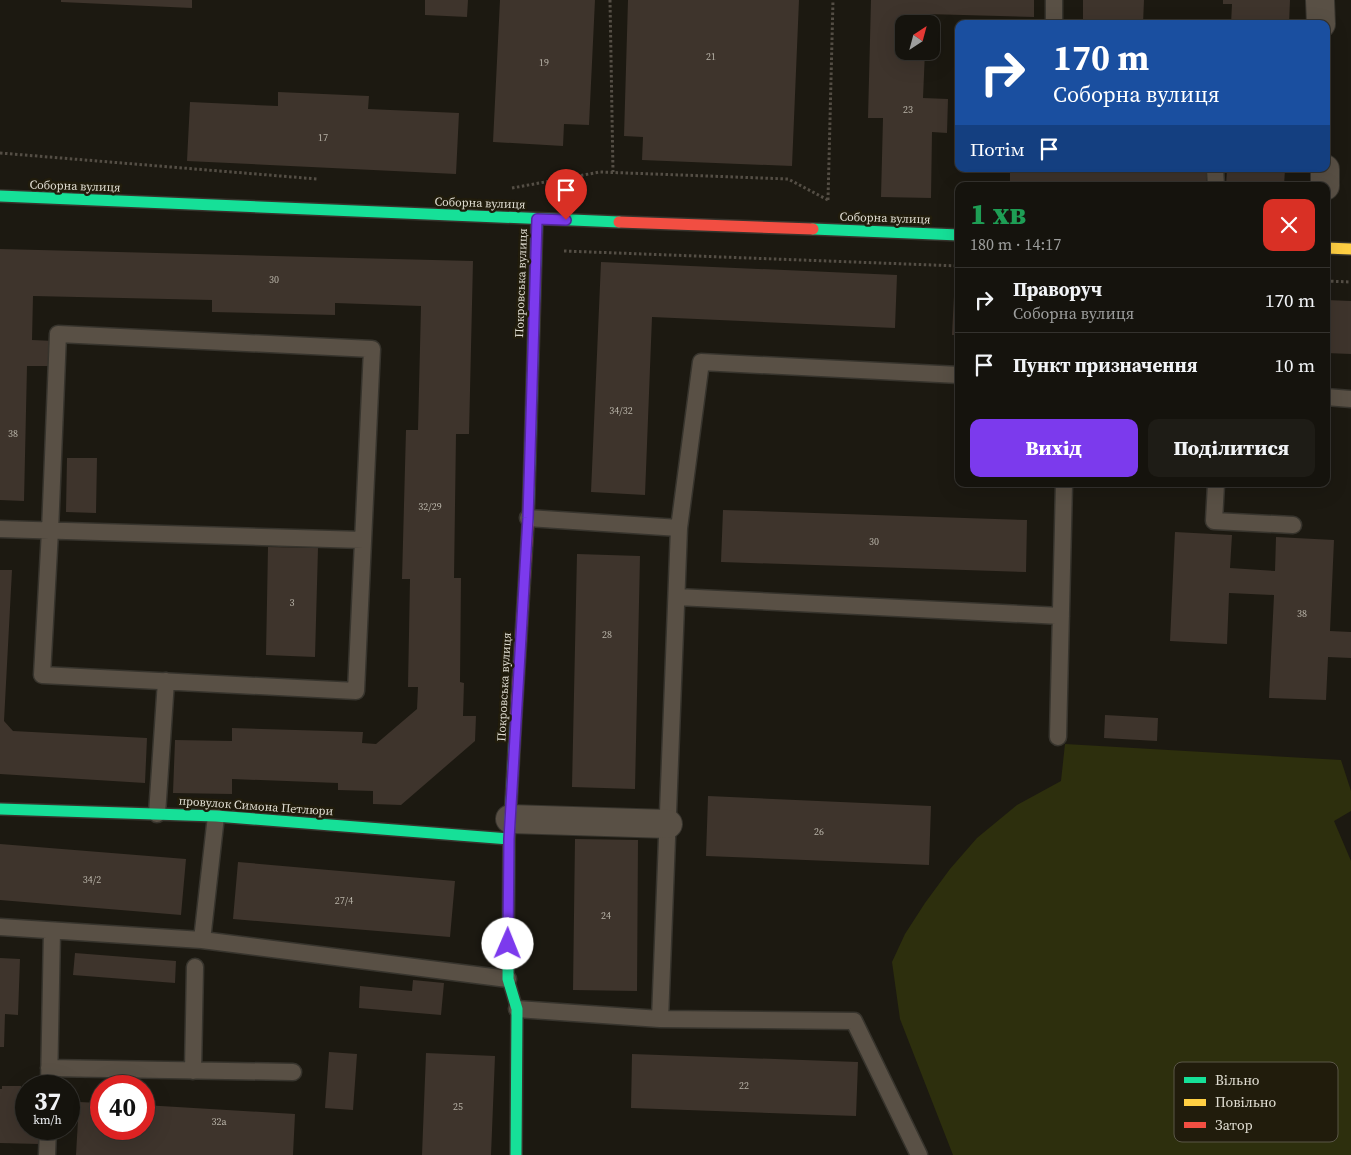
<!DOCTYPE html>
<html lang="uk">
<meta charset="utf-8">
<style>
body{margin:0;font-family:"Source Serif 4",serif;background:#1e1c16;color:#f1f3f6;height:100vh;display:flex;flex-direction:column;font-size:19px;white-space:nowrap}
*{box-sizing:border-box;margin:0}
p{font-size:16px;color:#9d9e9d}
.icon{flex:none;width:28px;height:28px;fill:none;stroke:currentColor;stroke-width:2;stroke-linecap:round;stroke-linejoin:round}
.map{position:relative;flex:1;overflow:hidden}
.drawer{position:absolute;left:955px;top:182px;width:375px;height:305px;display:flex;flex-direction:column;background:#15130d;border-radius:10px;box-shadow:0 5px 20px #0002,0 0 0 1px #34322e}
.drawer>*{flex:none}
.top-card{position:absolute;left:955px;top:20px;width:375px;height:152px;border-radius:10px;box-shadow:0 5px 20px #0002,0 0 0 1px #34322e;background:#1a4fa0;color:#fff;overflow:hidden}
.needle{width:32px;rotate:36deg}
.controls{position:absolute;left:895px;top:15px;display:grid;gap:10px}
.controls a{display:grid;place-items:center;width:45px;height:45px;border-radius:10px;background:#15130d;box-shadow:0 5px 20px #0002,0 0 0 1px #34322e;font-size:25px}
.speed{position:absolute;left:15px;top:1075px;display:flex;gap:10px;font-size:25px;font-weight:700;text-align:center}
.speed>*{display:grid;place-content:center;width:65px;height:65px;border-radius:50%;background:#15130d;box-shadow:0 5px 20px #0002,0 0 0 1px #34322e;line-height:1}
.speed small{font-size:12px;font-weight:400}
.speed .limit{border:8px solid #d22;background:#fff;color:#111}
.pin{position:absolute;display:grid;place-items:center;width:42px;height:42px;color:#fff;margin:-51px -21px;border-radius:50% 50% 50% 0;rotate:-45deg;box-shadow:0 0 5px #0007}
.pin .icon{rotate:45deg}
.me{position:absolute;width:55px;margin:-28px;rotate:1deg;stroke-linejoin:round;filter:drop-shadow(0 0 4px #0008)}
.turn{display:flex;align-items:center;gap:18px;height:105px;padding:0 15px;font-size:22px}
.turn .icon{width:65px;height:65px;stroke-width:2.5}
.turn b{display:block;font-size:35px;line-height:42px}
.then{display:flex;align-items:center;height:48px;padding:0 15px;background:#0003;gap:10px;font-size:19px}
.round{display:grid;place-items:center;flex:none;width:52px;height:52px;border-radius:10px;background:#1e1c16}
.head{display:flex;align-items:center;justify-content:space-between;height:85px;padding:0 15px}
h1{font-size:30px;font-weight:800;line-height:38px;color:#1e9e55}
.cta{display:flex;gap:10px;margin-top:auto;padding:10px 15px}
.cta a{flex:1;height:58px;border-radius:10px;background:#7c3aed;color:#fff;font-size:20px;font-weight:800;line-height:58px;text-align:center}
.cta a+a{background:#1e1c16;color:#f1f3f6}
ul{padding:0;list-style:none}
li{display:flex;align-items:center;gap:15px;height:65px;padding:0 15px;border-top:1px solid #34322e}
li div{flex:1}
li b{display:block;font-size:19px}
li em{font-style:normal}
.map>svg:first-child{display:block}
.green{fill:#2d2f0d}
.building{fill:#3e342c}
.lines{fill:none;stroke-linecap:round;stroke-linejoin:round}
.lane-casing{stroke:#37342d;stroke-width:19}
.street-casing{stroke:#37342d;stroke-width:30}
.fast-casing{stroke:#37342d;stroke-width:14}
.slow-casing{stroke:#37342d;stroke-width:14}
.jam-casing{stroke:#37342d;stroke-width:14}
.path{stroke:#544e45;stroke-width:3;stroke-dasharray:2.5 2.5;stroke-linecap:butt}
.lane{stroke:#595045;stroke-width:16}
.street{stroke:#595045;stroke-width:28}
.fast{stroke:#16e098;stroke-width:11}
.slow{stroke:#ffcf43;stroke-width:11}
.jam{stroke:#f24e42;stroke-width:11}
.route-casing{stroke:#51269a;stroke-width:12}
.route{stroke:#7c3aed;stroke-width:9}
.labels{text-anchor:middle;stroke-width:5;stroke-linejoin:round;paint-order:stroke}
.number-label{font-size:10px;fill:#b8b3a8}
.street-label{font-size:12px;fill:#e0ddd2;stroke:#211c0c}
.key{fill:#211c0c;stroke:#5a5647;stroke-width:1}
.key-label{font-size:14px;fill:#e0ddd2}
</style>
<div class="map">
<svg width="1351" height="1155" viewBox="0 0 1351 1155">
<rect width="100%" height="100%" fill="#1c1911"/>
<path class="green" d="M 1065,744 L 1341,760 L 1351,791 L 1351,811 L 1334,821 L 1351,861 L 1351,1155 L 953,1155 L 900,1019 L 892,962 L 905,934 L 925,903 L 950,869 L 977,838 L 1017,805 L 1061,781 Z"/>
<path class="building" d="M 61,0 L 192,0 L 192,8 L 61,2 Z
M 425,0 L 468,0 L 467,17 L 425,15 Z
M 500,0 L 595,0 L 589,125 L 564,124 L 563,146 L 493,142 Z
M 628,0 L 799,0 L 792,166 L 642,160 L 643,137 L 624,136 Z
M 871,0 L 1034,0 L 1034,17 L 926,14 L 926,24 L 904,24 L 904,51 L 925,51 L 923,98 L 948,99 L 947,133 L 932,132 L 931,198 L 881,197 L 883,118 L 868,118 Z
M 1083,0 L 1144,0 L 1143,24 L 1083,24 Z
M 1223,0 L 1290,0 L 1289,24 L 1231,24 L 1232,4 L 1223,4 Z
M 278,92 L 369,96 L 368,109 L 459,113 L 456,174 L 187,161 L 190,102 L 278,106 Z
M 1010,169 L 1207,169 L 1206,186 L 1010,186 Z
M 1227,169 L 1285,169 L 1284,186 L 1226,186 Z
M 0,249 L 473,261 L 469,434 L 456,434 L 454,578 L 461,578 L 460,682 L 464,683 L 463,716 L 476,716 L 475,741 L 401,805 L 373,804 L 373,791 L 338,790 L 338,783 L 232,779 L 232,794 L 173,793 L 175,740 L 232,741 L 232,728 L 363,732 L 362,743 L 376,744 L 417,709 L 418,687 L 408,687 L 410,579 L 402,579 L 406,430 L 418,430 L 421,306 L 335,303 L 335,315 L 212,312 L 212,300 L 33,296 L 32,340 L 54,341 L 53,366 L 27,366 L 24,501 L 0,500 Z
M 601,262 L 897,275 L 895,328 L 652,317 L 645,495 L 591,492 Z
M 955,276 L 959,276 L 959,335 L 952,335 Z
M 1326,300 L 1351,301 L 1351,354 L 1326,353 Z
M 67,458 L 97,458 L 96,513 L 66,512 Z
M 723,510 L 1027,520 L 1026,572 L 721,562 Z
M 1175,532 L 1232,535 L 1230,568 L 1275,571 L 1276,537 L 1334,540 L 1330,631 L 1351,632 L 1351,658 L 1328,657 L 1326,700 L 1269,698 L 1274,595 L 1229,593 L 1227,644 L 1170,641 Z
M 268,547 L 318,548 L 315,657 L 266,655 Z
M 577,554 L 640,556 L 635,789 L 572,787 Z
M 0,570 L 12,570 L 4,721 L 13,731 L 147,738 L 145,783 L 0,774 Z
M 1105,715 L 1158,718 L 1157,741 L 1104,738 Z
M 708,796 L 931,806 L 929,865 L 706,856 Z
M 575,839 L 638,840 L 637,991 L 573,990 Z
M 0,844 L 186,859 L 181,915 L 0,900 Z
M 238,862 L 455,881 L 450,937 L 233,919 Z
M 75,953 L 176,961 L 175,983 L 73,975 Z
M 0,958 L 20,959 L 18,1015 L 5,1014 L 4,1047 L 0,1047 Z
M 413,980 L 444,983 L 441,1015 L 359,1008 L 360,986 L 412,991 Z
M 329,1052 L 357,1054 L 353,1110 L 325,1108 Z
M 426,1053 L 495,1056 L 491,1155 L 422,1155 Z
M 632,1054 L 858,1062 L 856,1116 L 631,1108 Z
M 2,1086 L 21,1086 L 21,1090 L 26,1090 L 26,1129 L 40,1129 L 39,1144 L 0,1143 L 0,1089 L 2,1089 Z
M 79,1102 L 101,1103 L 101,1129 L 144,1129 L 144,1105 L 295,1114 L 293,1155 L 76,1155 Z"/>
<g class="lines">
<g class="lane-casing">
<path id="lane" d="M 1054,24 L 1054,0
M 1215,169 L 1216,186
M 58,334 L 372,349 L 356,691 L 42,675 L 50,531 Z
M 1326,397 L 1351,399
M 1216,484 L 1214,521 L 1293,525
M 528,518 L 679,528 L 701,362 L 959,375
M 0,529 L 363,540
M 677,597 L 1061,616
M 1058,737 L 1064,484
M 157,814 L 166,681
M 0,927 L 202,940 L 508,979
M 202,940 L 216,816
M 517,1009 L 660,1019 L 679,528
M 660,1019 L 854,1021 L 919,1155
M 49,1068 L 293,1072
M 193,1071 L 195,967
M 49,1086 L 52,931
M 47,1155 L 48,1129"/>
</g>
<g class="street-casing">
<path id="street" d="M 1320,0 L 1321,24
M 1325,169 L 1325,186
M 510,819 L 668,824"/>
</g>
<g class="fast-casing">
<path id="fast" d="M 0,196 L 619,222
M 813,229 L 959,235
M 528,524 L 537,219
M 0,809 L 216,816 L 509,839
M 516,1155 L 517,1009 L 508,979 L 509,839 L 516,715"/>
</g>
<g class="slow-casing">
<path id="slow" d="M 1326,248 L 1351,249"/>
</g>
<g class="jam-casing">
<path id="jam" d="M 619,222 L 813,229
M 516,715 L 528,524"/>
</g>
<path class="path" d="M 610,0 L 613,172
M 0,153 L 317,179
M 512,188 L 600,172 L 788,179 L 828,200
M 828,200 L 833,0
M 564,251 L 959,266
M 1326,281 L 1351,282"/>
<use href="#lane" class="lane"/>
<use href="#street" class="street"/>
<use href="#fast" class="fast"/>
<use href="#slow" class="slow"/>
<use href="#jam" class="jam"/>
</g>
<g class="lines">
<g class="route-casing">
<path id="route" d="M 508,944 L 509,839 L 528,518 L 537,219 L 566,220"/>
</g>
<use href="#route" class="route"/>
</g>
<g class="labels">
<g class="number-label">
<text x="711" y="60">21</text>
<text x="544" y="66">19</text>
<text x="908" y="113">23</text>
<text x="323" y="141">17</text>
<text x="274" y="283">30</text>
<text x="621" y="414">34/32</text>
<text x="13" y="437">38</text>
<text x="430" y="510">32/29</text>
<text x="874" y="545">30</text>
<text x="292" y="606">3</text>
<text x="1302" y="617">38</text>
<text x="607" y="638">28</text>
<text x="819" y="835">26</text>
<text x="92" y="883">34/2</text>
<text x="344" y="904">27/4</text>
<text x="606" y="919">24</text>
<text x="744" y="1089">22</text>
<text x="458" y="1110">25</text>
<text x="219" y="1125">32а</text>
</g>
<g class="street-label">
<text transform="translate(75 186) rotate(2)" y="4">Соборна вулиця</text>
<text transform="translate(480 203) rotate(2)" y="4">Соборна вулиця</text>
<text transform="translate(885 218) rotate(2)" y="4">Соборна вулиця</text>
<text transform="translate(521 283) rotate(-88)" y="4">Покровська вулиця</text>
<text transform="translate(504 687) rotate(-87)" y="4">Покровська вулиця</text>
<text transform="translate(256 806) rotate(4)" y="4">провулок Симона Петлюри</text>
</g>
</g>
<rect x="1174" y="1062" width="164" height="80" rx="8" class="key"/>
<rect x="1184" y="1077" width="22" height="6" fill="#16e098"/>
<rect x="1184" y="1099" width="22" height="7" fill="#ffcf43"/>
<rect x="1184" y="1122" width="22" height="6" fill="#f24e42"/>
<g class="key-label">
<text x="1215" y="1085">Вільно</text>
<text x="1215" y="1107">Повільно</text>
<text x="1215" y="1130">Затор</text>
</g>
</svg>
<div class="controls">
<a><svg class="needle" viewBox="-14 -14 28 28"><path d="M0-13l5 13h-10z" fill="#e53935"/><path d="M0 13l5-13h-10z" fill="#9d9e9d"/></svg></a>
</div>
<div class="speed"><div>37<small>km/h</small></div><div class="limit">40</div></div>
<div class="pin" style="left:566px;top:220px;background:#d93025"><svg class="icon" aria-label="arrive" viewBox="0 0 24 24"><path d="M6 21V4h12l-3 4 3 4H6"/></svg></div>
<svg class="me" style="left:508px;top:944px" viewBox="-20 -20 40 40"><circle r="19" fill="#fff"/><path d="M0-13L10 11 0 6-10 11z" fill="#7c3aed"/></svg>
<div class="top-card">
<div class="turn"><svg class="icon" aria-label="right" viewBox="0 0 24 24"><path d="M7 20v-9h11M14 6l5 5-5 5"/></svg><div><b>170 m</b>Соборна вулиця</div></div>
<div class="then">Потім<svg class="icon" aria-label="arrive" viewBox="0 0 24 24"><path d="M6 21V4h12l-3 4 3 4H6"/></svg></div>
</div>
<section class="drawer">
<div class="head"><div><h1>1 хв</h1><p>180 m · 14:17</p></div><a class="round" style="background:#d93025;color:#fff"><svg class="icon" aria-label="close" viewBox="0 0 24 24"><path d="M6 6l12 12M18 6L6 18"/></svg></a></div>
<ul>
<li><svg class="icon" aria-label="right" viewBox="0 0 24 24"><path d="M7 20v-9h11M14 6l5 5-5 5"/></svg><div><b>Праворуч</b><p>Соборна вулиця</p></div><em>170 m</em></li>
<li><svg class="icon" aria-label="arrive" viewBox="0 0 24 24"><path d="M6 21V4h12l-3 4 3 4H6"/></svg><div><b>Пункт призначення</b></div><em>10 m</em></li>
</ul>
<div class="cta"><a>Вихід</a><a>Поділитися</a></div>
</section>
</div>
